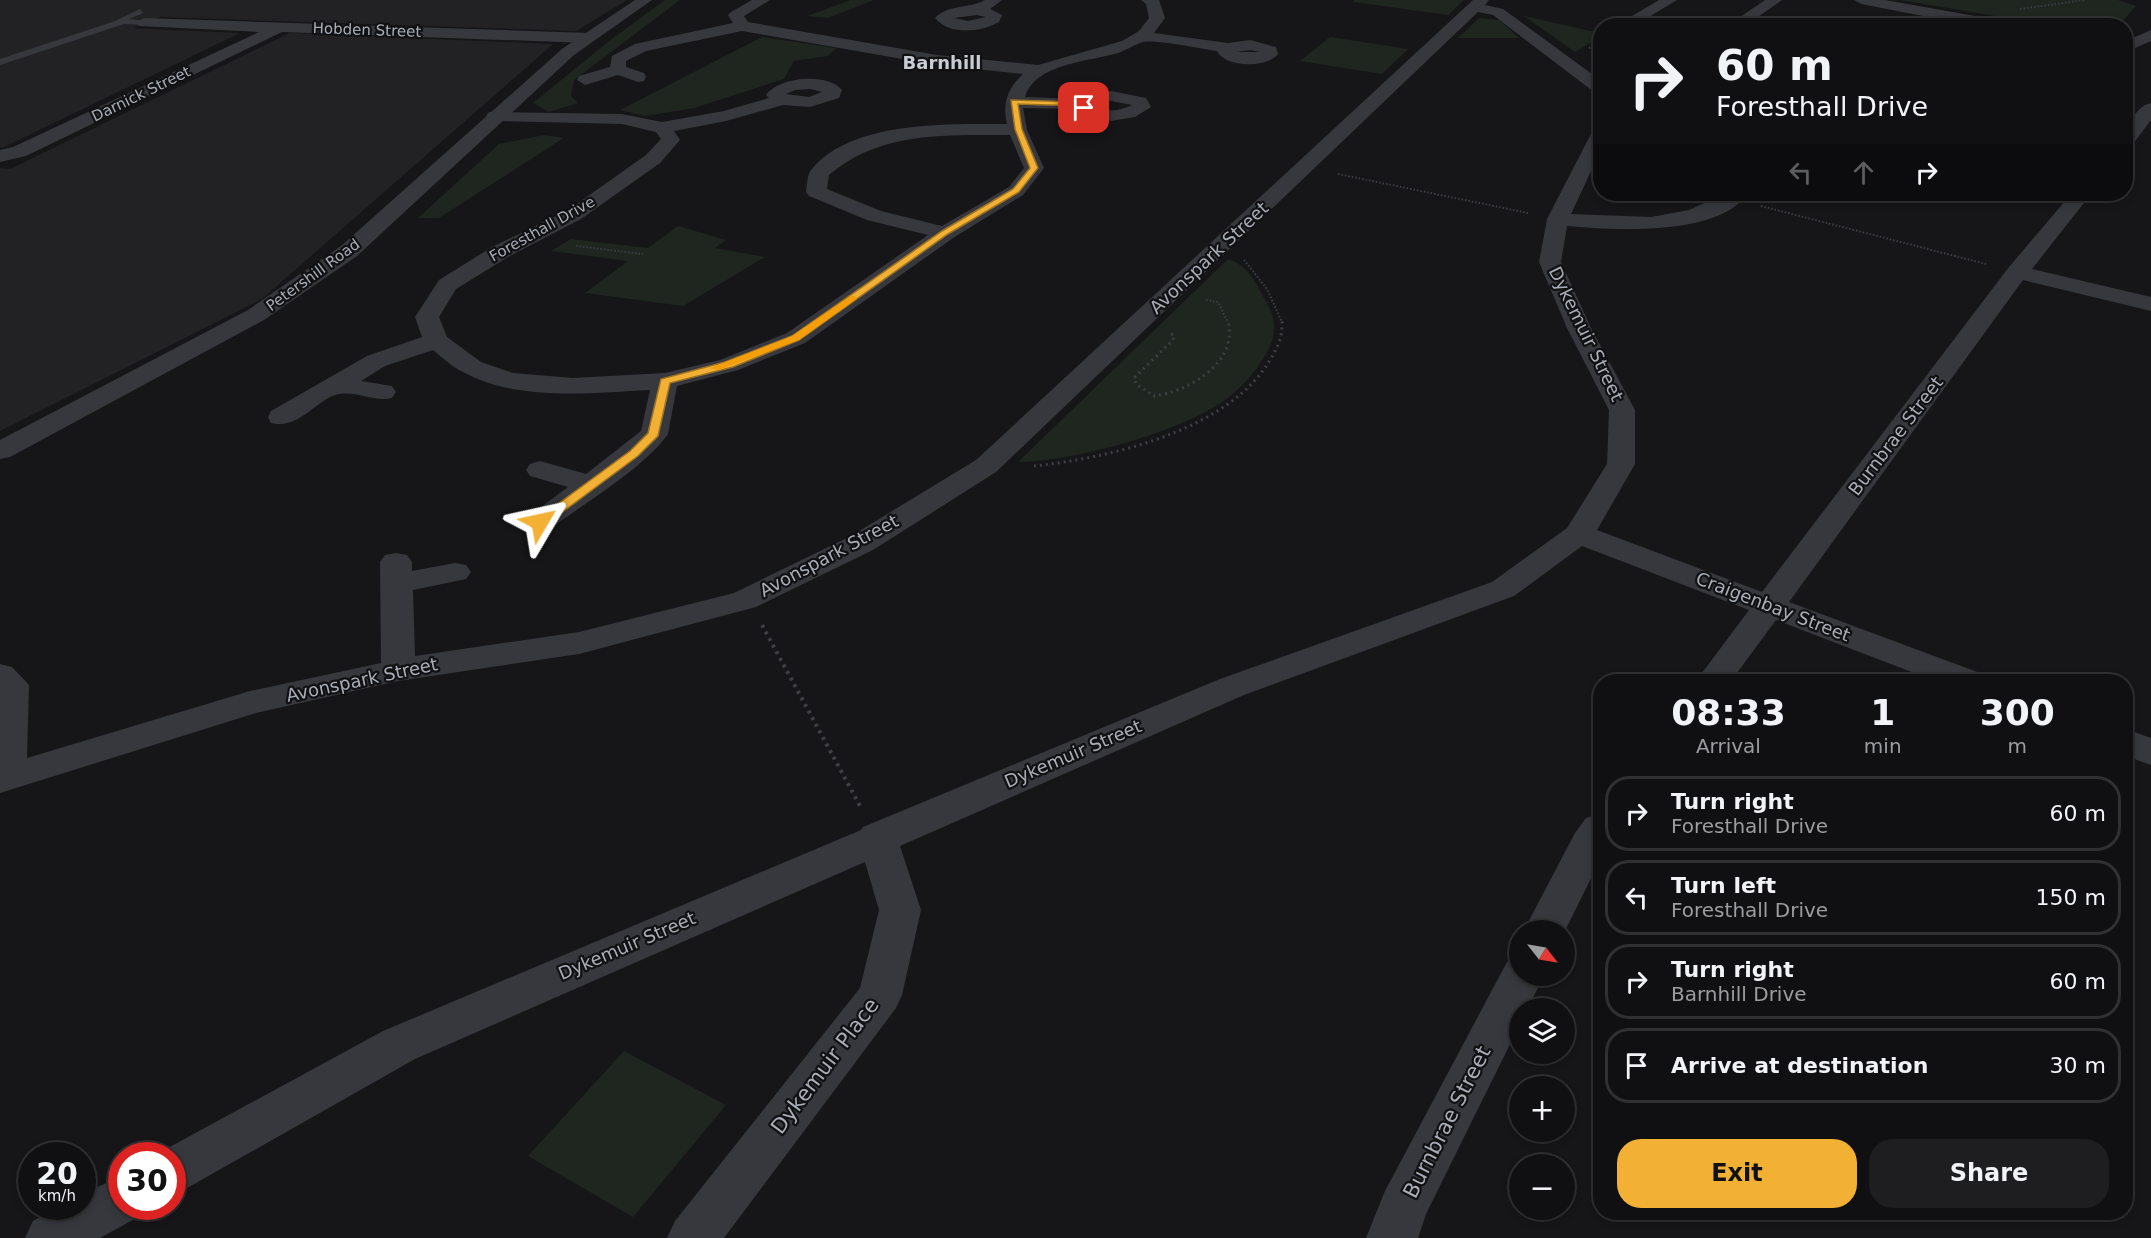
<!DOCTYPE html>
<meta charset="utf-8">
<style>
body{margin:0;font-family:"DejaVu Sans",sans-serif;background:#1e1e20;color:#f1f3f6;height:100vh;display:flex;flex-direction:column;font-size:22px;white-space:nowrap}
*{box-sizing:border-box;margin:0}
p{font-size:20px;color:#9c9d9f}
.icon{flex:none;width:33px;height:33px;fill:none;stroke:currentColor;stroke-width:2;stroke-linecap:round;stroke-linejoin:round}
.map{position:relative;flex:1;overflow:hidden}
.side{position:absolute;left:1593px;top:674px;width:540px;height:546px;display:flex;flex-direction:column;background:#101012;border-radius:24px;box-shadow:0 3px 9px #0003,0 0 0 2px #303032}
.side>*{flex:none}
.top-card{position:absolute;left:1593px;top:18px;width:540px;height:183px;border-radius:24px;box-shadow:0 3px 9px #0003,0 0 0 2px #303032;background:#101012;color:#f1f3f6;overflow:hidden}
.needle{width:39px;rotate:121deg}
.fabs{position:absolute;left:1509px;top:920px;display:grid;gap:12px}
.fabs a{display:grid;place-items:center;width:66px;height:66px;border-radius:50%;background:#101012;box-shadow:0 3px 9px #0003,0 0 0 2px #303032;font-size:30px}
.speed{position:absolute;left:18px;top:1142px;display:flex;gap:12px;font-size:30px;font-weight:700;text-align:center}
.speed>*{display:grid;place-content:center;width:78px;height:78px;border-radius:50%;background:#101012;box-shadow:0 3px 9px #0003,0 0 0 2px #303032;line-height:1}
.speed small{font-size:15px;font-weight:400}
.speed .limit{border:9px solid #d22;background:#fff;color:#111}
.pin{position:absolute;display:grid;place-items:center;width:51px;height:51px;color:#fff;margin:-26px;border-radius:12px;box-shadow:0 3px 9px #0006}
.me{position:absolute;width:66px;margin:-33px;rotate:54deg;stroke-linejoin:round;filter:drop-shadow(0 0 4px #0008)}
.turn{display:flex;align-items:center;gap:21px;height:126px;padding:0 24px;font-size:27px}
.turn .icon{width:78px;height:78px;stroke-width:2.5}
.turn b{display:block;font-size:42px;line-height:51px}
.lanes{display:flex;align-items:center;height:57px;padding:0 24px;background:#0003;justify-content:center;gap:30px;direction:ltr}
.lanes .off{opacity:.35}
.eta{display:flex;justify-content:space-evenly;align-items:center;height:102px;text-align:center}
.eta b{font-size:36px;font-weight:600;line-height:42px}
.button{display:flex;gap:12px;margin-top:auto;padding:12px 24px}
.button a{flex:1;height:69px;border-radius:24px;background:#f2b134;color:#111;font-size:24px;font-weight:600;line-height:69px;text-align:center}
.button a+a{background:#1e1e20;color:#f1f3f6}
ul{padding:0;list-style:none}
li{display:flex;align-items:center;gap:18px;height:75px;margin:0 12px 9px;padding:0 12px;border:3px solid #303032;border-radius:24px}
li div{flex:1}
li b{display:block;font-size:22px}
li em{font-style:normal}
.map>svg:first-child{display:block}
.built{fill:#222225}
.green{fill:#1e261f}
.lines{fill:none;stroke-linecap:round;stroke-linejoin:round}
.path-far2{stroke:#3d3f44;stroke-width:2;stroke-dasharray:1.5 2;stroke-linecap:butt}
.path-far1{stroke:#3d3f44;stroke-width:3;stroke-dasharray:2 4;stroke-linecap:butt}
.path{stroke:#3d3f44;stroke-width:4;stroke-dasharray:3 4.5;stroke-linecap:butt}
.service{fill:#37383d;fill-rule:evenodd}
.minor{fill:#37383d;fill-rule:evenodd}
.tertiary{fill:#37383d;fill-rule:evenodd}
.route{fill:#f2b134;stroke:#9d7322;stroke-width:1.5}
.slow{fill:#f59e0b}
.labels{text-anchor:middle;stroke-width:4.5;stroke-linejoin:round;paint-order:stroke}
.far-street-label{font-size:15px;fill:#a8adb8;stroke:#111113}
.far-quarter-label{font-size:18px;font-weight:bold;fill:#c9ccd4;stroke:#111113}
.street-label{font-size:18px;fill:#a8adb8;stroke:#111113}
.near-street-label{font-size:21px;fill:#a8adb8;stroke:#111113}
</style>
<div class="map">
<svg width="2151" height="1238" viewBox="0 0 2151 1238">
<rect width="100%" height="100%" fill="#161618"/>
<path class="built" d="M 0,0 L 627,0 L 576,31 L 160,17 L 133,28 L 240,33 L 2,148 L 0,147 Z
M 290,33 L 553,44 L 262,299 L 0,431 L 0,168 L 10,169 Z"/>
<path class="green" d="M 665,0 L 680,0 L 574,80 L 571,96 L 578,103 L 549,112 L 533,103 L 609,41 Z
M 851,0 L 874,0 L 828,18 L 807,16 Z
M 1354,0 L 1464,0 L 1448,15 L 1354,2 Z
M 1900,0 L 2118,0 L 2136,6 L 2119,25 L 2049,25 Z
M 1524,16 L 1600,33 L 1600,37 L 1575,52 Z
M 1479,18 L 1499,20 L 1519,38 L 1458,38 Z
M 762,37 L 836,48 L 828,56 L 794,61 L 784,79 L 694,108 L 645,116 L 620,110 Z
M 1330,37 L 1408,49 L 1382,74 L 1300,61 Z
M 544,135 L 564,138 L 439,218 L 418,218 L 499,144 Z
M 678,226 L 726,240 L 715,248 L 765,257 L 683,306 L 585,293 L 628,261 L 551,251 L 571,239 L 648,248 Z
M 1228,259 C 1250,266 1257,286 1268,305 C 1278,323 1275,339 1265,356 C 1257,369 1247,381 1236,391 C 1197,429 1072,462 1018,462 Z
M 624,1051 L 726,1105 L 633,1217 L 528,1156 Z"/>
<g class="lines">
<path class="path-far2" d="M 2020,9 L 2085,0
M 1589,48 L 1600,42
M 1338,174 L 1528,213
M 1761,206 L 1986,264
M 576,246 L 643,254
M 1244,260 L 1267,289 L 1282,322
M 1206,300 L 1218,302 L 1228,322"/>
<path class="path-far1" d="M 1171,334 L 1174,335 L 1173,340 L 1134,378 L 1136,384 L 1154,396 C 1188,392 1239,362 1228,321
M 1034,466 C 1110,458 1229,430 1270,360 C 1278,347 1283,335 1282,321"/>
<path class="path" d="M 762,625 L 860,806"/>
<path class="service" d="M 140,9 L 143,13 L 129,19 L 147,21 L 147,25 L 124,24 L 0,65 L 0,59 L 115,21 Z"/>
<path class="minor" d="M 752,0 L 770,0 L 744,16 L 748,22 L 937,55 L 1038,65 L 1122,41 L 1139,31 L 1149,18 L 1146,4 L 1141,0 L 1159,0 L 1165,18 L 1154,33 L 1228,43 L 1250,40 L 1276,47 L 1278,54 C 1267,68 1225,68 1217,51 C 1203,49 1154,39 1143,42 C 1135,44 1127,50 1118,53 C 1088,62 1036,63 1025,97 L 1080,99 L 1111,91 L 1146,98 L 1151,107 L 1135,117 L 1111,121 L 1088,117 L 1079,109 L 1023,108 L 1027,130 L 1044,168 L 1023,195 L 953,238 L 805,343 L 738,370 L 677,386 L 668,434 C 644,468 585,503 551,528 L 540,531 L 529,528 L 525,522 L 529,516 L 568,487 L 530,476 L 526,470 L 530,464 L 540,461 L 586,474 L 641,431 L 650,390 C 590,393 518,402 463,372 C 452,367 442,357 433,350 L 385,366 L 361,381 L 392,386 L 396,392 L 392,398 C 374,402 357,391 340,394 C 317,397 301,430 271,423 L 268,417 L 271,411 L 367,356 L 422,337 L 415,317 L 439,280 L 492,247 L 567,211 L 646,155 L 661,139 L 656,132 L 622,124 L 495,121 L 486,116 L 489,112 L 622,114 L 662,122 L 724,111 L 769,98 L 766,95 C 779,77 827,72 842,90 L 839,98 L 810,107 L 783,105 L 726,121 L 674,131 L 680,140 L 660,163 L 581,219 L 508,257 L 456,289 L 439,317 L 447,337 L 481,362 L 513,373 L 573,378 L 665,373 L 720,360 L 787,333 L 928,235 L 867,220 L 809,196 L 806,192 C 807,185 807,175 811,170 C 851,120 950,124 1007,124 C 1002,103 1008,88 1023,74 L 937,65 L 742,31 L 646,51 L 626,61 L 626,67 L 644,73 L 646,77 L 644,81 L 638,82 L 618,75 L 585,85 L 577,80 L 579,76 L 610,67 L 612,56 L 635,44 L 733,23 L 728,15 L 731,12 ZM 1250,50 L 1260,52 L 1236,52 ZM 811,89 L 822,92 L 809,97 L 786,94 L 795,90 ZM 1111,101 L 1132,105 C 1120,111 1106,113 1094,105 ZM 1010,135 L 1024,168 L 1009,187 L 942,226 L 881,211 L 827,189 L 829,175 C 880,131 947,135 1010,135 Z
M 985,0 L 1002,0 L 990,9 L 1002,15 L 999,22 C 981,32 950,36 935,18 C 948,4 969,9 985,0 ZM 977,15 L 986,17 L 968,21 L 954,18 Z
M 1473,0 L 1489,0 L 1485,5 L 1503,9 L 1600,80 L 1600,93 L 1594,92 L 1493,15 L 1478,12 L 996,472 L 873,550 L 756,607 L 579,654 L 398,681 L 256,713 L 0,793 L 0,664 L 12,667 L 29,685 L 27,758 L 250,691 L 381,663 L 380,562 L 385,555 L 396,553 L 407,555 L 412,562 L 412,571 L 455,563 L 466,565 L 471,572 L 466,579 L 413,590 L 415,656 L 579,632 L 734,593 L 851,536 L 976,460 Z
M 1659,0 L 1677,0 L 1634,26 L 1615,26 Z
M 1765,0 L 1782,0 L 1745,26 L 1727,26 Z
M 1854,0 L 1885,0 L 2003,21 L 2010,26 L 1975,26 L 1861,4 Z
M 144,18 L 589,33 L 597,38 L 589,43 L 282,32 L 26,156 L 0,162 L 0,150 L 13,147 L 259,32 L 139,26 L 136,23 Z
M 2151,30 L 2151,41 L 2126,52 L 2126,41 Z
M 2151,103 L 2151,120 L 2133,144 L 2126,146 C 2126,130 2133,107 2151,103 Z
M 1600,128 L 1600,152 L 1571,214 L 1651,217 L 1689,210 L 1724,194 L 1747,194 C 1718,237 1612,230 1567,226 L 1561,262 L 1591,328 L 1635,410 L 1635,464 L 1597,530 L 1762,592 L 2009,267 L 2071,194 L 2091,194 L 2032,269 L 2151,297 L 2151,311 L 2023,280 L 1789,602 L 1980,673 L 1985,681 L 1935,681 L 1776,620 L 1731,681 L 1696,681 L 1749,610 L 1582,546 L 1514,596 L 1244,695 L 900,846 L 921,910 L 902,995 L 896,1008 L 724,1238 L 667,1238 L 675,1221 L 860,988 L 879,910 L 865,862 L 415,1059 L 189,1187 L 172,1194 L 172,1155 L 155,1155 L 383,1031 L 861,830 L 863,827 L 1220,679 L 1492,582 L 1567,528 L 1607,464 L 1609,410 L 1567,328 L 1539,262 L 1547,219 L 1591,134 Z
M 2126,729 L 2151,738 L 2151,765 L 2126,756 Z
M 1600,814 L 1600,860 L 1564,933 L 1564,930 L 1524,930 L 1575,833 L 1586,818 Z
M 1520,958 L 1520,975 L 1544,975 L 1528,1008 L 1520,1008 L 1520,1024 L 1426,1214 L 1418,1238 L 1366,1238 L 1385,1191 L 1507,962 Z
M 122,1176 L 122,1206 L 144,1206 L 140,1216 L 100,1238 L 25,1238 L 33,1221 L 60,1206 L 82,1206 L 82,1194 Z"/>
<path class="tertiary" d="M 635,0 L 652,0 L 574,55 L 357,256 L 264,320 L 10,457 L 0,459 L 0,440 L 248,310 L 341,246 L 562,49 Z"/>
</g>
<path class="route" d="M 1011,100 L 1084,102 L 1088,108 L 1084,110 L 1080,106 L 1018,104 L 1022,129 L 1038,168 L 1019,192 L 948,234 L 799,340 L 733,367 L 670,383 L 658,436 L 638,456 L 545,525 L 536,525 L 536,520 L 630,451 L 648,433 L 661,379 L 725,362 L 792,336 L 942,231 L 1013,189 L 1030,168 L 1015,129 Z"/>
<path class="slow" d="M 852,295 L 857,298 L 855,300 L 799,340 L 719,370 L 710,368 L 792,336 Z"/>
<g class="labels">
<g class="far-street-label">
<text transform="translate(367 30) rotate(2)" y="5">Hobden Street</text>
<text transform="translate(141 94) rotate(-26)" y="5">Darnick Street</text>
<text transform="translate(542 229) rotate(-29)" y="5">Foresthall Drive</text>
<text transform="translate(313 275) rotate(-36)" y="5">Petershill Road</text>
</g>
<g class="far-quarter-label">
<text x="942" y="69">Barnhill</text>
</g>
<g class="street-label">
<text transform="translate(1209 258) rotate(-43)" y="6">Avonspark Street</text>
<text transform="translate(1586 334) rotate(64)" y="6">Dykemuir Street</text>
<text transform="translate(1896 436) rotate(-53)" y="6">Burnbrae Street</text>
<text transform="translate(829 556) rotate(-28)" y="6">Avonspark Street</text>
<text transform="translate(1773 607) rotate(21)" y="6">Craigenbay Street</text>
<text transform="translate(362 680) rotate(-12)" y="6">Avonspark Street</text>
<text transform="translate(1073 754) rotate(-23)" y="6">Dykemuir Street</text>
<text transform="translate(627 946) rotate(-23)" y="6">Dykemuir Street</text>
</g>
<g class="near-street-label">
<text transform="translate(825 1066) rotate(-53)" y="7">Dykemuir Place</text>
<text transform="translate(1447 1122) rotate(-63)" y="7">Burnbrae Street</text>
</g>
</g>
</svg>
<div class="fabs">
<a><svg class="needle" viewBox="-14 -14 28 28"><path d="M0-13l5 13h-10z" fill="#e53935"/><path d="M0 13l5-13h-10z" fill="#9c9d9f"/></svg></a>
<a><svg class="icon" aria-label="layers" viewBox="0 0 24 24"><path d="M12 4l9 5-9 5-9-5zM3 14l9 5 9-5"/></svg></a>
<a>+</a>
<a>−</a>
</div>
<div class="speed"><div>20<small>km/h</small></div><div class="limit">30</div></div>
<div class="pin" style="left:1084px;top:108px;background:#d93025"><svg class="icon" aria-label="arrive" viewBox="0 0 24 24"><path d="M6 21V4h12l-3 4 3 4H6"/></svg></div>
<svg class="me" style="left:540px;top:522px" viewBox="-20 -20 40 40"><path d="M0-17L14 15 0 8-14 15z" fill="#f2b134" stroke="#fff" stroke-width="4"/></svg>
<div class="top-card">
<div class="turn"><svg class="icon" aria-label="right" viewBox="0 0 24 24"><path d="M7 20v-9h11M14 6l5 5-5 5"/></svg><div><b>60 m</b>Foresthall Drive</div></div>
<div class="lanes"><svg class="icon off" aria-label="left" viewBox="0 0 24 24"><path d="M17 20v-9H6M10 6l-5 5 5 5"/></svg><svg class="icon off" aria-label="ahead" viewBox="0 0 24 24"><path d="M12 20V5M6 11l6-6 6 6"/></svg><svg class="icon" aria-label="right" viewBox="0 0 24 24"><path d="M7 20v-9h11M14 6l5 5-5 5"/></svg></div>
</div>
<section class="side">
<div class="eta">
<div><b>08:33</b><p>Arrival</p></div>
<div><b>1</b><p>min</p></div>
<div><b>300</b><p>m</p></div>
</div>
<ul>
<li><svg class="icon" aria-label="right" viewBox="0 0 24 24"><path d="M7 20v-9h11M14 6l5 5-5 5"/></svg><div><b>Turn right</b><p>Foresthall Drive</p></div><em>60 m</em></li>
<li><svg class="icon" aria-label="left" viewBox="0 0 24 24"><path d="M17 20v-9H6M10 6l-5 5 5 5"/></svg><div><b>Turn left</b><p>Foresthall Drive</p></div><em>150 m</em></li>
<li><svg class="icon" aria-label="right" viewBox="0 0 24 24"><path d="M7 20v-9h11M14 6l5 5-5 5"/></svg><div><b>Turn right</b><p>Barnhill Drive</p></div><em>60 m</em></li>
<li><svg class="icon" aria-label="arrive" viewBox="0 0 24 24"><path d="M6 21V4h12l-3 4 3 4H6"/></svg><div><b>Arrive at destination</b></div><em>30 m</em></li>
</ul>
<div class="button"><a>Exit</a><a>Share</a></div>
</section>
</div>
